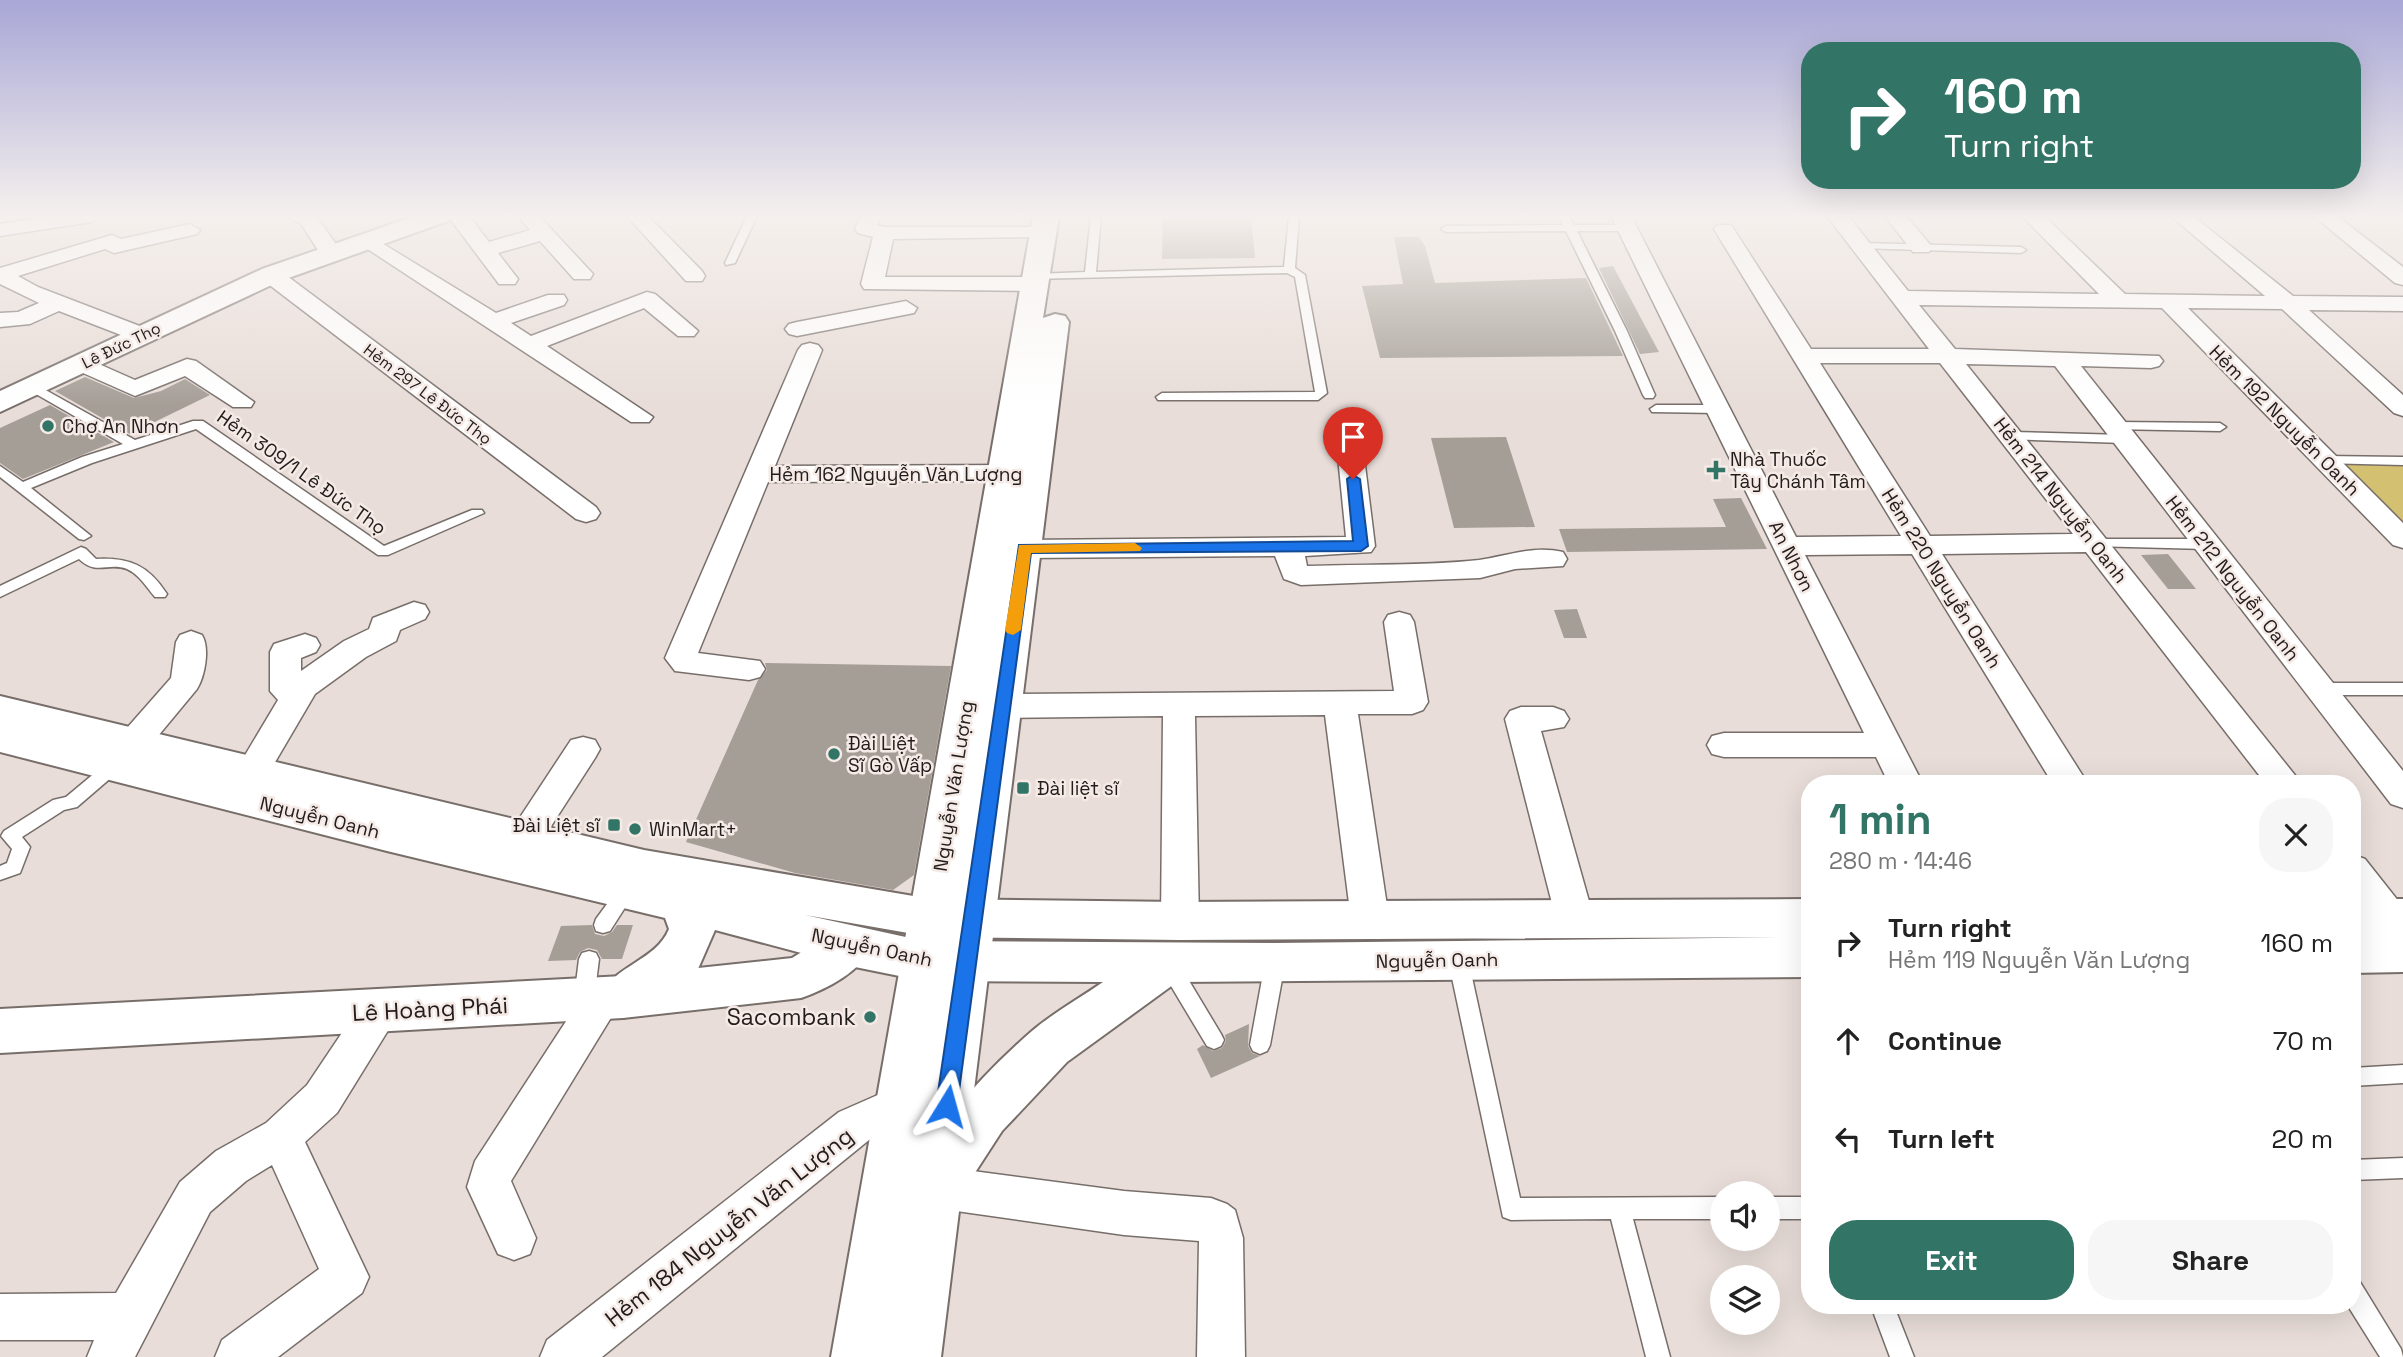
<!DOCTYPE html>
<meta charset="utf-8">
<style>
body{margin:0;font-family:"Space Grotesk",sans-serif;background:#f6f6f6;color:#222;height:100vh;display:flex;flex-direction:column;font-size:26px;white-space:nowrap}
*{box-sizing:border-box;margin:0}
p{font-size:23px;color:#767676}
.icon{flex:none;width:38px;height:38px;fill:none;stroke:currentColor;stroke-width:2;stroke-linecap:round;stroke-linejoin:round}
.map{position:relative;flex:1;overflow:hidden}
.side{position:absolute;left:1801px;top:775px;width:560px;height:539px;display:flex;flex-direction:column;background:#fff;border-radius:28px;box-shadow:0 7px 28px #0002}
.side>*{flex:none}
.guide{position:absolute;left:1801px;top:42px;width:560px;height:147px;border-radius:28px;box-shadow:0 7px 28px #0002;background:#327465;color:#fff;overflow:hidden}
.buttons{position:absolute;left:1710px;top:1181px;display:grid;gap:14px}
.buttons a{display:grid;place-items:center;width:70px;height:70px;border-radius:50%;background:#fff;box-shadow:0 7px 28px #0002;font-size:35px}
.pin{position:absolute;display:grid;place-items:center;width:60px;height:60px;color:#fff;margin:-72px -30px;border-radius:50% 50% 50% 0;rotate:-45deg;box-shadow:0 0 7px #0007}
.pin .icon{rotate:45deg}
.me{position:absolute;width:77px;margin:-38px;rotate:8deg;stroke-linejoin:round;filter:drop-shadow(0 0 5px #0008)}
.turn{display:flex;align-items:center;gap:24px;height:147px;padding:0 28px;font-size:32px}
.turn .icon{width:91px;height:91px;stroke-width:2.5}
.turn b{display:block;font-size:49px;line-height:60px}
.round{display:grid;place-items:center;flex:none;width:74px;height:74px;border-radius:28px;background:#f6f6f6}
.headline{display:flex;align-items:center;justify-content:space-between;height:119px;padding:0 28px}
h1{font-size:42px;font-weight:700;line-height:52px;color:#327465}
.cta{display:flex;gap:14px;margin-top:auto;padding:14px 28px}
.cta a{flex:1;height:80px;border-radius:28px;background:#327465;color:#fff;font-size:28px;font-weight:700;line-height:80px;text-align:center}
.cta a+a{background:#f6f6f6;color:#222}
ul{padding:0;list-style:none}
li{display:flex;align-items:center;gap:21px;height:98px;padding:0 28px}
li div{flex:1}
li b{display:block;font-size:26px}
li em{font-style:normal}
.map>svg:first-child{display:block}
.green{fill:#d3c071}
.building{fill:#a59e97}
.lines{fill:none;stroke-linecap:round;stroke-linejoin:round}
.lane-casing{stroke:#776e6a;stroke-width:3}
.street-casing{stroke:#776e6a;stroke-width:3}
.secondary-casing{stroke:#776e6a;stroke-width:4}
.primary-casing{stroke:#776e6a;stroke-width:4}
.lane{fill:#fff;fill-rule:evenodd}
.street{fill:#fff;fill-rule:evenodd}
.secondary{fill:#fff;fill-rule:evenodd}
.primary{fill:#fff;fill-rule:evenodd}
.route{fill:#1a73e8;stroke:#114b97;stroke-width:2}
.slow{fill:#f59e0b}
.poi-dot{fill:#327465;stroke:#f5eae6;stroke-width:2.5}
.labels{text-anchor:middle;stroke-width:5;stroke-linejoin:round;paint-order:stroke}
.far-street-label{font-size:16px;fill:#211d1c;stroke:#f5eae6}
.street-label{font-size:19px;fill:#211d1c;stroke:#f5eae6}
.poi-label{font-size:19px;fill:#211d1c;stroke:#f5eae6;text-anchor:start}
.near-street-label{font-size:23px;fill:#211d1c;stroke:#f5eae6}
.near-poi-label{font-size:23px;fill:#211d1c;stroke:#f5eae6;text-anchor:end}
</style>
<div class="map">
<svg width="2403" height="1357" viewBox="0 0 2403 1357">
<rect width="100%" height="100%" fill="#e8ddd8"/>
<path class="green" d="M 2334,463 L 2403,463 L 2403,529 Z"/>
<path class="building" d="M 1163,216 L 1251,216 L 1255,258 L 1162,259 Z
M 1394,237 L 1419,237 L 1425,246 L 1435,283 L 1586,278 L 1623,356 L 1380,358 L 1362,286 L 1403,284 Z
M 1613,266 L 1659,352 L 1640,354 L 1599,268 Z
M 85,377 L 134,398 L 161,391 L 185,379 L 210,395 L 130,434 L 55,391 Z
M 50,405 L 114,442 L 23,479 L 0,463 L 0,428 Z
M 1506,437 L 1535,527 L 1454,528 L 1431,438 Z
M 1741,498 L 1767,549 L 1567,552 L 1559,529 L 1726,527 L 1713,499 Z
M 2168,554 L 2196,589 L 2168,589 L 2141,555 Z
M 1577,609 L 1587,638 L 1564,638 L 1554,610 Z
M 765,663 L 951,666 L 914,875 L 893,890 L 795,873 L 686,842 L 758,680 L 767,670 Z
M 592,925 L 595,934 L 604,936 L 612,932 L 617,925 L 633,925 L 622,959 L 602,959 L 597,950 L 588,948 L 580,952 L 576,960 L 548,961 L 561,926 Z
M 1249,1024 L 1248,1046 L 1252,1053 L 1260,1056 L 1211,1078 L 1197,1049 L 1203,1045 L 1213,1051 L 1222,1048 L 1226,1041 L 1225,1035 Z"/>
<g class="lines">
<g class="lane-casing">
<path id="lane" d="M 747,216 L 757,216 L 735,263 L 726,265 L 725,263 Z
M 1091,216 L 1101,216 L 1096,272 L 1284,267 L 1289,216 L 1299,216 L 1295,268 L 1305,275 L 1327,393 L 1318,400 L 1158,400 L 1156,397 L 1162,393 L 1315,392 L 1295,277 L 1287,273 L 1032,279 L 1032,275 L 1036,274 L 1085,272 Z
M 1559,216 L 1569,216 L 1574,225 L 1627,225 L 1632,228 L 1627,231 L 1577,231 L 1627,331 L 1655,395 L 1653,398 L 1645,398 L 1643,395 L 1615,331 L 1566,231 L 1446,232 L 1441,229 L 1446,226 L 1563,225 Z
M 1861,243 L 2021,247 L 2026,250 L 2021,253 L 1857,248 L 1857,244 Z
M 33,383 L 135,440 L 193,421 L 203,421 L 384,546 L 472,510 L 482,510 L 484,513 L 388,555 L 378,555 L 196,429 L 92,463 L 31,488 L 91,536 L 84,540 L 79,539 L 0,477 L 0,466 L 23,482 L 82,457 L 123,444 L 29,390 L 29,384 Z
M 1656,405 L 1718,405 L 1724,409 L 1718,413 L 1652,412 L 1650,409 Z
M 2114,422 L 2220,423 L 2226,427 L 2220,431 L 2109,429 L 2108,426 Z
M 2011,432 L 2124,435 L 2130,439 L 2124,443 L 2006,439 L 2006,433 Z
M 2324,456 L 2403,457 L 2403,465 L 2319,463 L 2319,457 Z
M 2095,539 L 2206,539 L 2213,544 L 2206,549 L 2090,546 L 2088,543 L 2090,540 Z
M 81,547 L 86,549 L 96,559 C 130,557 149,566 167,594 L 165,597 L 155,597 C 147,588 139,574 127,569 C 107,562 97,576 79,559 L 0,597 L 0,586 Z
M 2320,683 L 2403,683 L 2403,695 L 2320,695 L 2312,689 Z
M 114,760 L 120,762 L 122,766 L 120,770 L 77,807 L 64,810 L 22,837 L 30,847 L 20,873 L 0,880 L 0,866 L 7,863 L 12,849 L 1,836 L 4,831 L 53,800 L 66,797 L 108,762 Z
M 627,883 L 633,885 L 636,890 L 633,895 L 610,931 L 603,933 L 596,931 L 594,925 L 596,919 L 621,885 Z
M 589,951 L 596,953 L 599,959 L 594,999 L 591,1005 L 584,1008 L 577,1005 L 574,999 L 579,959 L 582,953 Z
M 1458,951 L 1465,953 L 1468,959 L 1520,1198 L 1722,1197 L 1722,1219 L 1633,1219 L 1670,1357 L 1646,1357 L 1611,1219 L 1511,1220 L 1503,1217 L 1448,959 L 1451,953 Z
M 1275,955 L 1282,957 L 1285,963 L 1270,1045 L 1267,1051 L 1260,1054 L 1253,1051 L 1250,1045 L 1265,963 L 1268,957 Z
M 1169,957 L 1176,959 L 1221,1034 L 1224,1040 L 1221,1046 L 1214,1049 L 1207,1046 L 1162,971 L 1159,965 L 1162,959 Z
M 2403,1065 L 2403,1083 L 2352,1086 L 2352,1068 Z
M 2403,1158 L 2403,1178 L 2352,1180 L 2352,1160 Z
M 1768,1197 L 1810,1197 L 1810,1219 L 1768,1219 Z
M 2352,1279 L 2360,1282 L 2401,1349 L 2403,1357 L 2380,1357 L 2348,1306 L 2352,1306 Z
M 1871,1306 L 1894,1306 L 1914,1357 L 1890,1357 Z"/>
</g>
<g class="street-casing">
<path id="street" d="M 52,216 L 101,216 L 91,222 L 0,236 L 0,224 Z
M 289,216 L 317,217 L 342,253 L 339,258 L 323,258 L 302,225 Z
M 448,216 L 469,216 L 489,242 L 530,230 L 518,216 L 539,216 L 593,274 L 590,279 L 574,279 L 540,241 L 498,253 L 518,279 L 515,284 L 499,284 Z
M 627,216 L 648,216 L 702,271 L 705,276 L 702,281 L 686,281 Z
M 861,216 L 881,216 L 877,225 L 884,227 L 1051,227 L 1054,231 L 1044,237 L 893,239 L 885,277 L 1035,277 L 1046,284 L 1035,291 L 864,289 L 861,284 L 873,237 L 858,233 L 855,229 Z
M 1611,216 L 1631,216 L 1796,537 L 1901,536 L 1714,229 L 1717,225 L 1731,225 L 1811,349 L 1929,349 L 1827,216 L 1848,216 L 1908,291 L 2099,294 L 2022,216 L 2044,216 L 2125,294 L 2265,296 L 2171,216 L 2193,216 L 2293,296 L 2403,297 L 2403,311 L 2309,310 L 2403,395 L 2403,416 L 2394,413 L 2282,309 L 2188,308 L 2403,523 L 2403,548 L 2393,545 L 2162,308 L 1919,305 L 1955,349 L 2159,356 L 2163,361 L 2159,366 L 2151,368 L 2081,366 L 2403,771 L 2403,808 L 2391,804 L 2055,366 L 1966,364 L 2302,784 L 2266,784 L 2086,552 L 1942,554 L 2088,784 L 2053,784 L 1912,554 L 1805,555 L 1923,784 L 1889,784 L 1876,757 L 1724,757 L 1712,754 L 1707,745 L 1712,736 L 1724,733 L 1864,733 ZM 1820,363 L 1940,363 L 2073,534 L 1930,536 Z
M 1885,216 L 1906,216 L 1932,247 L 1929,252 L 1913,252 Z
M 2314,216 L 2337,216 L 2403,267 L 2403,285 L 2395,283 Z
M 190,224 L 200,230 L 197,234 L 114,253 L 105,249 L 18,276 L 38,287 L 150,330 L 154,335 L 150,340 L 134,340 L 59,311 L 30,324 L 0,327 L 0,313 L 18,312 L 39,303 L 0,284 L 0,268 L 112,235 L 121,239 Z
M 367,234 L 496,313 L 548,295 L 564,295 L 567,300 L 564,305 L 511,323 L 531,336 L 647,292 L 655,294 L 698,331 L 694,336 L 678,336 L 644,308 L 547,346 L 653,417 L 649,422 L 631,422 L 360,244 L 356,240 Z
M 271,268 L 279,270 L 596,507 L 600,513 L 596,519 L 586,522 L 576,519 L 263,280 L 260,275 Z
M 906,301 L 917,308 L 914,313 L 797,336 L 789,334 L 785,329 L 789,324 L 797,322 Z
M 810,343 L 818,345 L 822,350 L 775,466 L 1029,465 L 1038,467 L 1042,473 L 1038,479 L 1029,481 L 768,482 L 698,653 L 760,661 L 765,669 L 760,677 L 749,680 L 675,671 L 665,658 L 798,350 L 802,345 Z
M 83,357 L 135,380 L 187,359 L 196,361 L 254,402 L 251,407 L 233,407 L 185,376 L 135,396 L 74,369 L 71,364 L 74,359 Z
M 1351,449 L 1360,451 L 1364,457 L 1375,546 L 1371,552 L 1305,556 L 1307,566 C 1364,564 1423,566 1479,560 C 1508,556 1533,545 1563,552 L 1567,559 L 1563,566 L 1515,569 L 1480,578 L 1301,585 L 1284,579 L 1275,556 L 1024,558 L 1014,555 L 1010,549 L 1014,543 L 1024,540 L 1346,537 L 1338,457 L 1342,451 Z
M 414,602 L 425,605 L 429,612 L 425,619 L 400,630 L 396,641 L 366,657 L 315,694 L 264,781 L 252,785 L 240,781 L 235,772 L 278,700 L 270,691 L 270,652 L 274,644 L 305,634 L 316,638 L 320,645 L 316,652 L 301,658 L 301,671 L 344,641 L 369,629 L 373,618 Z
M 1399,612 L 1410,615 L 1414,622 L 1428,702 L 1423,710 L 1412,714 L 1358,714 L 1389,919 L 1383,930 L 1370,935 L 1357,930 L 1351,919 L 1325,715 L 1195,716 L 1199,921 L 1193,932 L 1180,937 L 1167,932 L 1161,921 L 1163,716 L 1003,718 L 992,714 L 987,706 L 992,698 L 1003,694 L 1394,691 L 1384,622 L 1388,615 Z
M 191,631 L 202,635 C 210,648 205,676 197,689 L 129,771 L 117,775 L 105,771 L 100,762 L 105,753 L 171,678 L 176,642 L 180,635 Z
M 1521,707 L 1553,707 L 1564,711 L 1569,719 L 1564,727 L 1541,731 L 1594,919 L 1588,930 L 1575,935 L 1562,930 L 1556,919 L 1505,719 L 1510,711 Z
M 583,737 L 595,740 L 600,749 L 595,758 L 537,848 L 525,852 L 513,848 L 507,838 L 513,828 L 571,740 Z
M 2352,854 L 2365,859 L 2403,907 L 2403,929 L 2390,934 L 2377,929 L 2352,896 Z
M 603,981 L 617,986 L 623,998 L 511,1181 L 536,1238 L 530,1254 L 514,1260 L 498,1254 L 467,1187 L 475,1161 L 589,986 Z
M 378,995 L 392,1000 L 398,1012 L 392,1024 L 337,1113 L 305,1142 L 369,1277 L 362,1293 L 278,1357 L 215,1357 L 222,1340 L 319,1269 L 272,1165 L 246,1181 L 210,1212 L 135,1357 L 87,1357 L 94,1340 L 0,1340 L 0,1294 L 116,1293 L 180,1182 L 216,1151 L 266,1123 L 307,1085 L 364,1000 Z
M 900,1092 L 915,1098 L 921,1112 L 915,1126 L 869,1140 L 602,1357 L 540,1357 L 547,1340 L 839,1112 L 880,1094 Z
M 935,1166 L 1124,1191 L 1211,1198 L 1227,1204 L 1235,1210 L 1243,1238 L 1245,1357 L 1197,1357 L 1199,1241 L 1124,1235 L 935,1208 L 920,1202 L 913,1187 L 920,1172 Z"/>
</g>
<g class="secondary-casing">
<path id="secondary" d="M 415,216 L 452,216 L 448,221 L 280,281 L 0,412 L 0,391 L 262,269 Z
M 1033,216 L 1059,216 L 1043,318 L 1055,314 L 1065,316 L 1069,322 L 941,1357 L 831,1357 Z
M 850,926 L 866,932 L 873,946 C 861,971 827,989 801,998 L 623,1018 L 0,1053 L 0,1009 L 623,976 L 792,958 L 834,932 Z"/>
</g>
<g class="primary-casing">
<path id="primary" d="M 0,696 L 644,850 L 931,899 L 1180,902 L 1810,899 L 1810,937 L 1180,940 L 931,937 L 805,915 L 924,941 L 1275,943 L 1810,937 L 1810,977 L 1177,982 L 1067,1062 L 1002,1131 L 954,1205 L 935,1213 L 916,1205 L 908,1187 C 933,1128 984,1073 1032,1031 C 1053,1013 1080,998 1103,982 L 924,981 L 850,966 L 715,930 L 698,969 L 640,1012 L 623,1018 L 606,1012 L 599,997 C 614,965 656,961 669,929 L 665,918 L 387,851 L 0,752 Z
M 2352,899 L 2403,899 L 2403,972 L 2352,973 Z"/>
</g>
<use href="#lane" class="lane"/>
<use href="#street" class="street"/>
<use href="#secondary" class="secondary"/>
<use href="#primary" class="primary"/>
</g>
<linearGradient id="sky" x2="0" y2="1"><stop stop-color="#a8a7d6"/><stop offset="0.53" stop-color="#f5f0ed"/><stop offset="1" stop-color="#f5f0ed" stop-opacity="0"/></linearGradient>
<rect width="2403" height="406" fill="url(#sky)"/>
<path class="route" d="M 1353,475 L 1360,479 L 1368,546 L 1361,551 L 1031,553 L 957,1106 L 954,1113 L 947,1115 L 939,1113 L 936,1106 L 1019,545 L 1353,541 L 1347,479 Z"/>
<path class="slow" d="M 1135,543 L 1142,548 L 1140,551 L 1031,553 L 1021,630 L 1013,635 L 1007,633 L 1005,630 L 1019,545 Z"/>
<g class="poi-dot">
<circle cx="48" cy="426" r="7"/>
<path d="M1712.5 459.5h7v7h7v7h-7v7h-7v-7h-7v-7h7z"/>
<circle cx="834" cy="754" r="7"/>
<rect x="1016" y="781" width="14" height="14" rx="3.5"/>
<rect x="607" y="818" width="14" height="14" rx="3.5"/>
<circle cx="635" cy="829" r="7"/>
<circle cx="870" cy="1017" r="7"/>
</g>
<g class="labels">
<g class="far-street-label">
<text transform="translate(121 345) rotate(-26)" y="6">Lê Đức Thọ</text>
<text transform="translate(428 394) rotate(37)" y="6">Hẻm 297 Lê Đức Thọ</text>
</g>
<g class="street-label">
<text transform="translate(2285 420) rotate(45)" y="7">Hẻm 192 Nguyễn Oanh</text>
<text transform="translate(302 472) rotate(35)" y="7">Hẻm 309/1 Lê Đức Thọ</text>
<text x="896" y="481">Hẻm 162 Nguyễn Văn Lượng</text>
<text transform="translate(2061 500) rotate(52)" y="7">Hẻm 214 Nguyễn Oanh</text>
<text transform="translate(1792 556) rotate(63)" y="7">An Nhơn</text>
<text transform="translate(1942 578) rotate(58)" y="7">Hẻm 220 Nguyễn Oanh</text>
<text transform="translate(2233 578) rotate(52)" y="7">Hẻm 212 Nguyễn Oanh</text>
<text transform="translate(953 786) rotate(-81)" y="7">Nguyễn Văn Lượng</text>
<text transform="translate(320 817) rotate(14)" y="7">Nguyễn Oanh</text>
<text transform="translate(872 947) rotate(12)" y="7">Nguyễn Oanh</text>
<text transform="translate(1437 960) rotate(-1)" y="7">Nguyễn Oanh</text>
</g>
<g class="poi-label">
<text x="62" y="433">Chợ An Nhơn</text>
<text x="1730" y="466">Nhà Thuốc<tspan x="1730" dy="22">Tây Chánh Tâm</tspan></text>
<text x="848" y="750">Đài Liệt<tspan x="848" dy="22">Sĩ Gò Vấp</tspan></text>
<text x="1037" y="795">Đài liệt sĩ</text>
<text x="600" y="832" text-anchor="end">Đài Liệt sĩ</text>
<text x="649" y="836">WinMart+</text>
</g>
<g class="near-street-label">
<text transform="translate(430 1009) rotate(-3)" y="8">Lê Hoàng Phái</text>
<text transform="translate(729 1227) rotate(-38)" y="8">Hẻm 184 Nguyễn Văn Lượng</text>
</g>
<g class="near-poi-label">
<text x="856" y="1025">Sacombank</text>
</g>
</g>
</svg>
<div class="buttons">
<a><svg class="icon" aria-label="sound" viewBox="0 0 24 24"><path d="M4 9h4l5-4v14l-5-4H4zM17 9q2 3 0 6"/></svg></a>
<a><svg class="icon" aria-label="layers" viewBox="0 0 24 24"><path d="M12 4l9 5-9 5-9-5zM3 14l9 5 9-5"/></svg></a>
</div>
<div class="pin" style="left:1353px;top:479px;background:#d93025"><svg class="icon" aria-label="arrive" viewBox="0 0 24 24"><path d="M6 21V4h12l-3 4 3 4H6"/></svg></div>
<svg class="me" style="left:947px;top:1106px" viewBox="-20 -20 40 40"><path d="M0-17L14 15 0 8-14 15z" fill="#1a73e8" stroke="#fff" stroke-width="4"/></svg>
<div class="guide">
<div class="turn"><svg class="icon" aria-label="right" viewBox="0 0 24 24"><path d="M7 20v-9h11M14 6l5 5-5 5"/></svg><div><b>160 m</b>Turn right</div></div>
</div>
<section class="side">
<div class="headline"><div><h1>1 min</h1><p>280 m · 14:46</p></div><a class="round"><svg class="icon" aria-label="close" viewBox="0 0 24 24"><path d="M6 6l12 12M18 6L6 18"/></svg></a></div>
<ul>
<li><svg class="icon" aria-label="right" viewBox="0 0 24 24"><path d="M7 20v-9h11M14 6l5 5-5 5"/></svg><div><b>Turn right</b><p>Hẻm 119 Nguyễn Văn Lượng</p></div><em>160 m</em></li>
<li><svg class="icon" aria-label="ahead" viewBox="0 0 24 24"><path d="M12 20V5M6 11l6-6 6 6"/></svg><div><b>Continue</b></div><em>70 m</em></li>
<li><svg class="icon" aria-label="left" viewBox="0 0 24 24"><path d="M17 20v-9H6M10 6l-5 5 5 5"/></svg><div><b>Turn left</b></div><em>20 m</em></li>
</ul>
<div class="cta"><a>Exit</a><a>Share</a></div>
</section>
</div>
